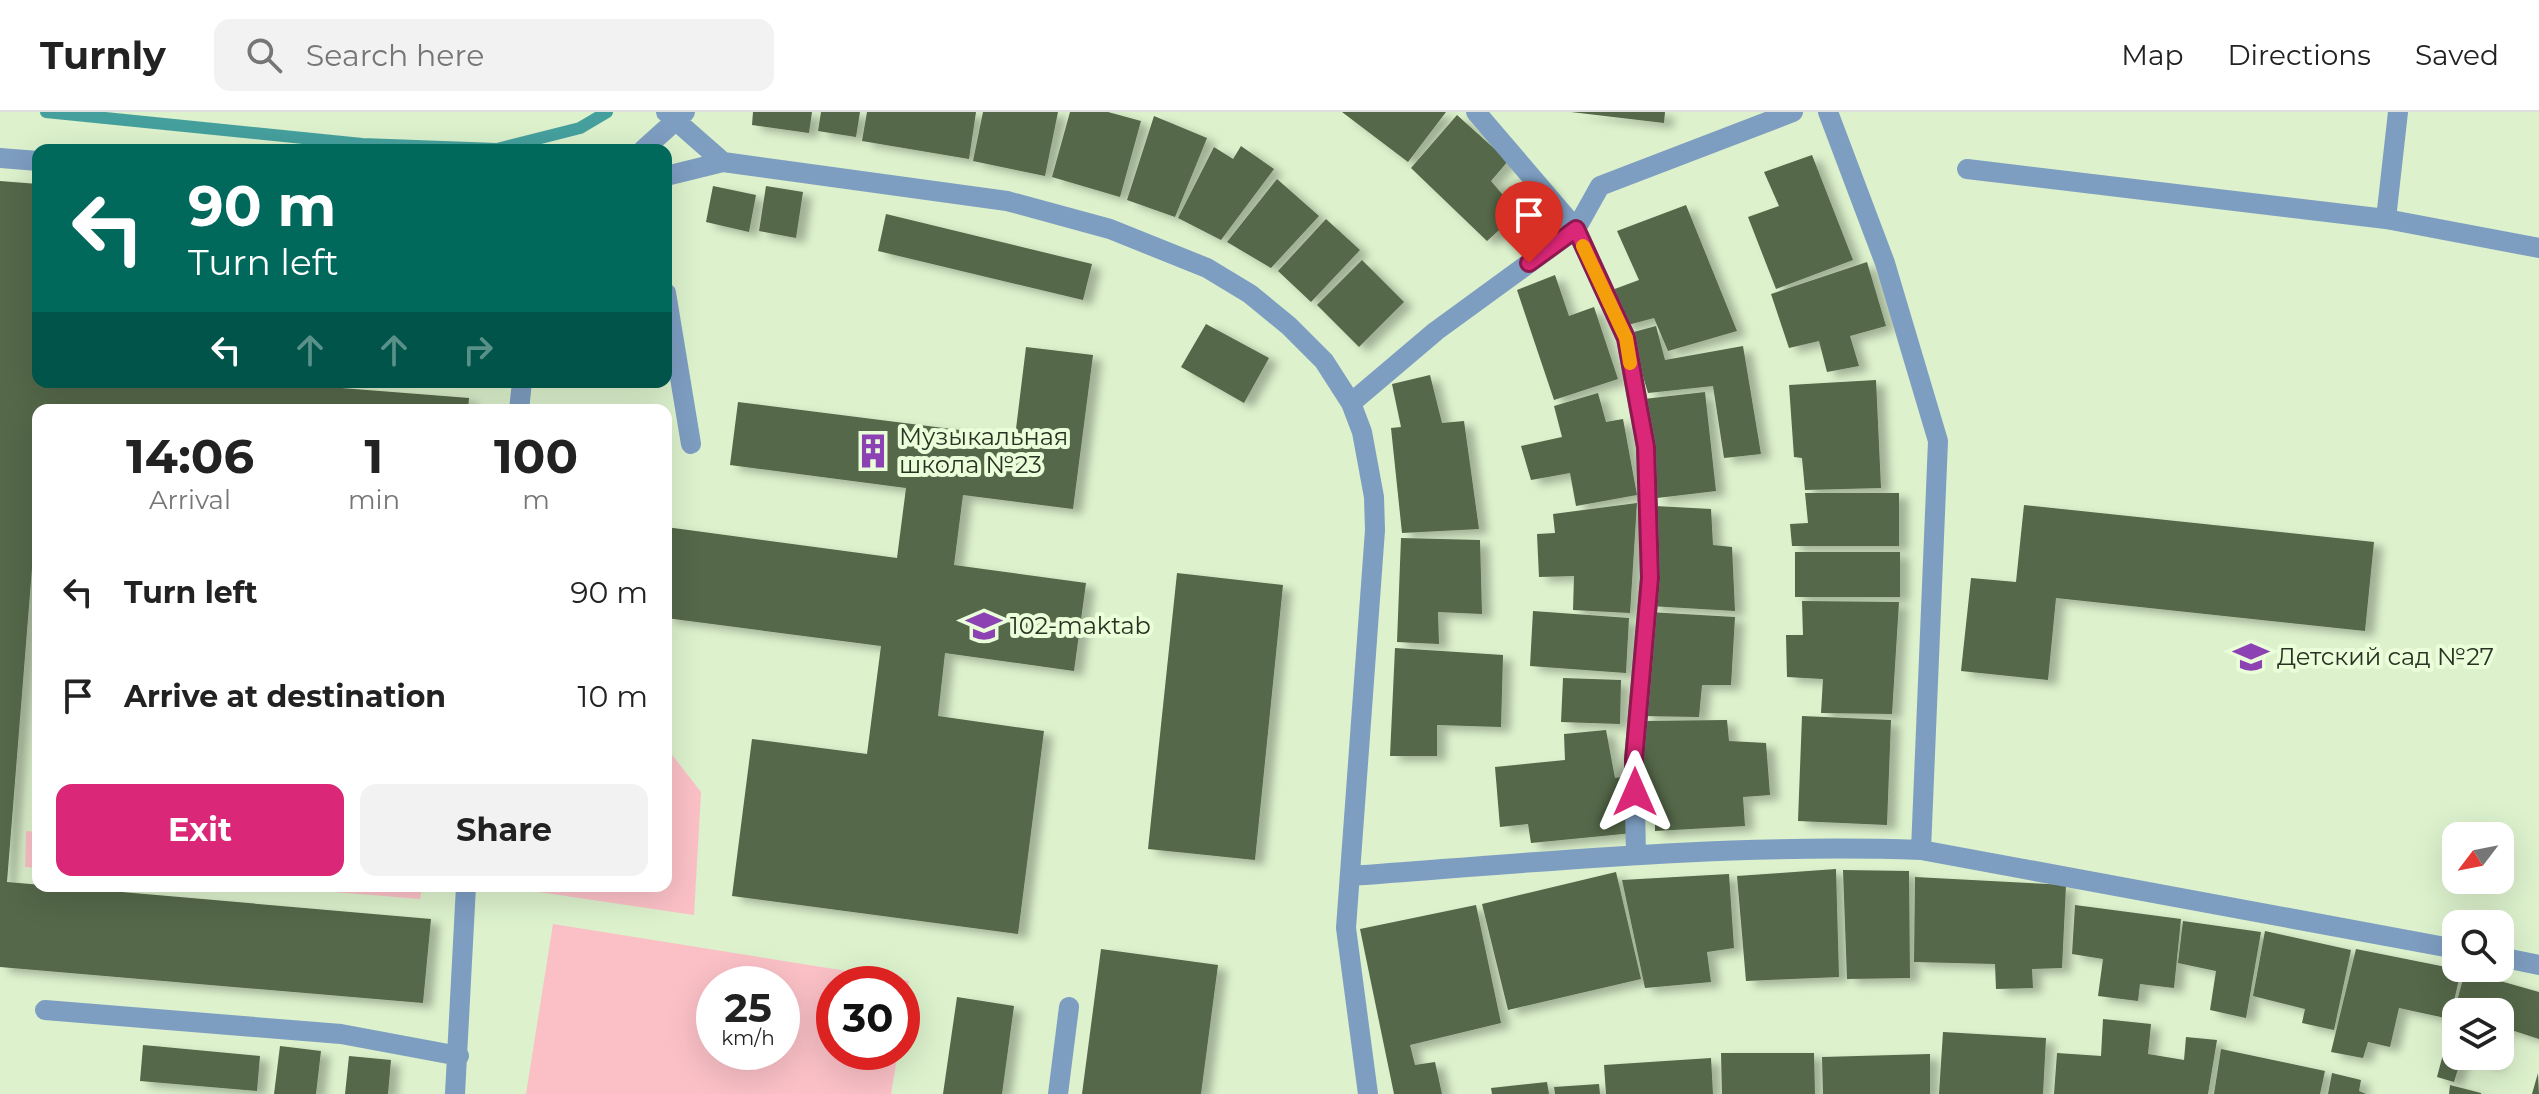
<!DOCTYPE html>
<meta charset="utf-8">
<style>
body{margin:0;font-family:Montserrat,sans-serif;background:#f2f2f2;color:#222;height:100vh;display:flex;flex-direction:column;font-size:30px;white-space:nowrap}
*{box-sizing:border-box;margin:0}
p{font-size:26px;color:#767676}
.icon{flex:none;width:44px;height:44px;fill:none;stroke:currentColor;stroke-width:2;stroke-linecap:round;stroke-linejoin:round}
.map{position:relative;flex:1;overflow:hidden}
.details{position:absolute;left:32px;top:292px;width:640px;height:488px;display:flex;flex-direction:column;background:#fff;border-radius:16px;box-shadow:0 8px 32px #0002}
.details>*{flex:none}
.hud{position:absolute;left:32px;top:32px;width:640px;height:244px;border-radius:16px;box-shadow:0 8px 32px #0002;background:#00695c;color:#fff;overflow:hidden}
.needle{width:52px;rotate:238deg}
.buttons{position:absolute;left:2442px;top:710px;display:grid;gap:16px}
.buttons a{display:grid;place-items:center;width:72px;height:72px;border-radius:16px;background:#fff;box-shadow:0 8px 32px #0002;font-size:40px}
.speed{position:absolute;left:696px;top:854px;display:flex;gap:16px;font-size:40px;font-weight:700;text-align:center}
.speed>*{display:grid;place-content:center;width:104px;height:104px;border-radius:50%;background:#fff;box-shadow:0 8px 32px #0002;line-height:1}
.speed small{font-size:20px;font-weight:400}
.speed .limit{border:12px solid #d22;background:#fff;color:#111}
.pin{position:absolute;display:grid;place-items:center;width:68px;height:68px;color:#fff;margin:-82px -34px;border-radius:50% 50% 50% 0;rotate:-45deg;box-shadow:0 0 8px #0007}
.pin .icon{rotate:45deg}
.me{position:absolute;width:88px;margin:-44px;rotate:0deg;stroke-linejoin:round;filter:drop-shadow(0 0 6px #0008)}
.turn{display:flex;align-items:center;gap:28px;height:168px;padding:0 24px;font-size:36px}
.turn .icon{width:104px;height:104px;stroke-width:2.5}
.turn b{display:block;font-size:56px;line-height:68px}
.lanes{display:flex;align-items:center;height:76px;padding:0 24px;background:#0003;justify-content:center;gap:40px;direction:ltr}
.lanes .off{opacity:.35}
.eta{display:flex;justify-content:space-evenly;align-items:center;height:136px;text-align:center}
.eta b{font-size:48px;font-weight:700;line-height:56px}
.action{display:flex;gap:16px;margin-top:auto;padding:16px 24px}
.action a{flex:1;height:92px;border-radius:16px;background:#db2777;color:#fff;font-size:32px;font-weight:700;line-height:92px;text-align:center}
.action a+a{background:#f2f2f2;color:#222}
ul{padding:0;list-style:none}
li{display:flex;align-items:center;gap:24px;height:104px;padding:0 24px}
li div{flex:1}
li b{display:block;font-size:30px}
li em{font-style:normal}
header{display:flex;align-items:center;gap:48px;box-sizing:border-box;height:112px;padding:0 40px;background:#fff;border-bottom:2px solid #e0e0e0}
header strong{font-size:38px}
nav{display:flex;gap:44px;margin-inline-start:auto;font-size:28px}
.search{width:560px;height:72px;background:#f2f2f2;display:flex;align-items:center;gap:20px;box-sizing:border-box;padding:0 28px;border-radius:16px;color:#767676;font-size:30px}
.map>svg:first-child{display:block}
.green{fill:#fac0c6;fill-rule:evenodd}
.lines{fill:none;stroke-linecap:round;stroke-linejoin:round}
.stream{stroke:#45a09d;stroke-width:12}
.building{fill:#556748;filter:url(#shadow)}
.minor{stroke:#7d9dc1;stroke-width:20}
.route-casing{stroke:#8e194d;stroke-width:20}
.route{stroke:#db2777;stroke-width:14}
.slow{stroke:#f59e0b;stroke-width:14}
.labels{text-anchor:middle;stroke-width:8;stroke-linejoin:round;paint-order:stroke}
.poi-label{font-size:24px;fill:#2a3224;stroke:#e9fed9;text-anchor:start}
</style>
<header>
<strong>Turnly</strong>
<div class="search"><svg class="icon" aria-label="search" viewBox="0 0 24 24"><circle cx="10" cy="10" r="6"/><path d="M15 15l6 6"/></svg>Search here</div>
<nav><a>Map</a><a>Directions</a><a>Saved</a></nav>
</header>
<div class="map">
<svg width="2539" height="982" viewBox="0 0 2539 982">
<defs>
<filter id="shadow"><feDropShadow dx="9" dy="5" stdDeviation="4" flood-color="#0004"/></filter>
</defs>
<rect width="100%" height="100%" fill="#dcf1cc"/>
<path class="green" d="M 666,635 L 701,680 L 694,803 L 505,775 L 666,774 Z
M 26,719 L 38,720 L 38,756 L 25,755 Z
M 261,774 L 422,774 L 420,787 Z
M 553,812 L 909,869 L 902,912 L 902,872 L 834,872 L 834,940 L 898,940 L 891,982 L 526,982 ZM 714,872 L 782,872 L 782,940 L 714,940 Z"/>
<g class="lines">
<path class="stream" d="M 46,0 L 362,32 L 497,37 L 580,16 L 607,0"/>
</g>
<path class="building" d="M 753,0 L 812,0 L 809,21 L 752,13 Z
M 821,0 L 860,0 L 856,25 L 818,19 Z
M 867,0 L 976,0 L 969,47 L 862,29 Z
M 983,0 L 1058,0 L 1045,64 L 973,49 Z
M 1070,0 L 1108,0 L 1141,9 L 1120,85 L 1052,65 Z
M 1342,0 L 1446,0 L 1408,50 Z
M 1571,0 L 1665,0 L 1664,11 Z
M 1457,3 L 1508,49 L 1491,69 L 1518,101 L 1487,129 L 1411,56 Z
M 1154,4 L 1207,26 L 1175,105 L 1127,88 Z
M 1241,34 L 1274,57 L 1221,128 L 1178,106 L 1214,35 L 1233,47 Z
M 1812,43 L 1853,148 L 1776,177 L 1748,105 L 1779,94 L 1764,60 Z
M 1277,67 L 1319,104 L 1271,156 L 1227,130 Z
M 0,69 L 38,72 L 38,270 L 265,270 L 469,286 L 468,298 L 38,298 L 38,381 L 7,770 L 431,807 L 423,891 L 0,855 Z
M 713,74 L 756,83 L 749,120 L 706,110 Z
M 766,74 L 803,80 L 796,126 L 759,119 Z
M 1686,93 L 1737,219 L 1668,239 L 1654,206 L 1624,214 L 1612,178 L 1639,168 L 1617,119 Z
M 886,102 L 1092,152 L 1083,188 L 878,139 Z
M 1326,107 L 1360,138 L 1311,190 L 1278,159 Z
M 1362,148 L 1404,190 L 1359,235 L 1317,193 Z
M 1867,150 L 1886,214 L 1850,224 L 1859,254 L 1827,260 L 1819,229 L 1789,236 L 1771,182 Z
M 1555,163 L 1569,204 L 1594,195 L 1618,267 L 1554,288 L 1517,178 Z
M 1206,212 L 1269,246 L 1244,291 L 1181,255 Z
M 1656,214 L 1665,248 L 1743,234 L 1761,342 L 1724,346 L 1713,274 L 1648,281 L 1630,221 Z
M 1026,235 L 1093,243 L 1073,397 L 963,383 L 954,453 L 1086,471 L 1074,559 L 945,541 L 938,604 L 1044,619 L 1018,822 L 732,784 L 752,627 L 867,642 L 881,534 L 666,506 L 666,415 L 897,446 L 906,376 L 730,353 L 738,290 L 1015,325 Z
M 1430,263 L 1442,311 L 1464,309 L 1479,417 L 1402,421 L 1391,316 L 1401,315 L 1392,272 Z
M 1876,268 L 1881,376 L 1805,378 L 1802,346 L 1794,345 L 1789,273 Z
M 1705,280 L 1716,379 L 1657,386 L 1644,287 Z
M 1598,281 L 1606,310 L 1623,307 L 1637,383 L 1576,394 L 1570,361 L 1531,368 L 1521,334 L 1562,325 L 1554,294 Z
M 1805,381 L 1899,381 L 1899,434 L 1792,434 L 1790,412 L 1808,411 Z
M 1637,391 L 1630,501 L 1573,498 L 1574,464 L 1539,465 L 1537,422 L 1555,421 L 1553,402 Z
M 2024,393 L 2374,430 L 2365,519 L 2056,486 L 2048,568 L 1961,559 L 1971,466 L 2016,470 Z
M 1655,394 L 1711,397 L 1713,433 L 1732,435 L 1735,499 L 1650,494 Z
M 1401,426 L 1480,428 L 1482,502 L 1438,500 L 1439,532 L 1397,530 Z
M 1795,440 L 1900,440 L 1900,485 L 1795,485 Z
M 1177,461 L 1283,473 L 1255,748 L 1148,737 Z
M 1802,489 L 1899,490 L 1892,602 L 1821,601 L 1823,567 L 1787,565 L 1786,523 L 1803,523 Z
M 1533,499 L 1629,506 L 1626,561 L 1530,554 Z
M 1648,500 L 1735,505 L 1731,573 L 1702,573 L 1699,605 L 1642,604 Z
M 1395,536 L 1503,543 L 1501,615 L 1437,613 L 1437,644 L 1390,644 Z
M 1563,566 L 1621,568 L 1620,612 L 1561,610 Z
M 1802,604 L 1891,608 L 1887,713 L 1798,709 Z
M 1727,608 L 1729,629 L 1766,631 L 1770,683 L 1743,685 L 1745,714 L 1655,719 L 1655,687 L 1644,686 L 1644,609 Z
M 1606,618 L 1615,666 L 1628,664 L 1633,721 L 1531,731 L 1528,712 L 1500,715 L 1495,655 L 1565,648 L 1564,622 Z
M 1836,757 L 1839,865 L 1746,869 L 1737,764 Z
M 1843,758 L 1909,759 L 1910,866 L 1847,867 Z
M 1616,760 L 1641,867 L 1508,898 L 1482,792 Z
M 1729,762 L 1734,836 L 1707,840 L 1711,870 L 1645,876 L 1622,768 Z
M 1915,765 L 2066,773 L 2062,856 L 2032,857 L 2033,876 L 1996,877 L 1995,852 L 1914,850 Z
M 1476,793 L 1501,911 L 1410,933 L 1415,953 L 1435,950 L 1442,982 L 1394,982 L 1360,817 Z
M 2075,793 L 2181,807 L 2174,876 L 2140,872 L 2138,889 L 2098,884 L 2103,847 L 2072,842 Z
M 2183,809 L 2261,820 L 2246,906 L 2210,898 L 2216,859 L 2178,851 Z
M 2265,819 L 2351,838 L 2334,918 L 2302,911 L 2305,897 L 2253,884 Z
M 1101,837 L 1218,853 L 1201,982 L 1082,982 Z
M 2356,837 L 2461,858 L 2450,907 L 2399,896 L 2390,935 L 2368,930 L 2363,946 L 2331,940 Z
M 2465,859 L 2539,880 L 2539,927 L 2505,916 L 2500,929 L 2500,900 L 2456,900 L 2456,944 L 2462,944 L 2454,970 L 2437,965 Z
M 957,885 L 1014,894 L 1002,982 L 943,982 Z
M 2103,907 L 2151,912 L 2148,942 L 2184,948 L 2186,925 L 2217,928 L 2208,982 L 2054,982 L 2057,941 L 2101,944 Z
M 1943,920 L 2046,926 L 2043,982 L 1939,982 Z
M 143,933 L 260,944 L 257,979 L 140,969 Z
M 280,934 L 321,939 L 316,982 L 274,982 Z
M 2221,937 L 2325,959 L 2320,982 L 2214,982 Z
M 1721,941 L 1814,941 L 1815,982 L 1722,982 Z
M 1930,942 L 1930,982 L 1823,982 L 1822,945 Z
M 349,944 L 391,948 L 388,982 L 345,982 Z
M 2468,944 L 2497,944 L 2494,953 Z
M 1711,946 L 1713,982 L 1606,982 L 1604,953 Z
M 2332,961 L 2361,968 L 2359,979 L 2366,982 L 2328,982 Z
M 2538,961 L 2539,982 L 2532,982 Z
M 1547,970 L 1549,982 L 1492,982 L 1491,976 Z
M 1599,972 L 1600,982 L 1555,982 L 1554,975 Z
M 2450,973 L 2481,981 L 2481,982 L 2449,982 Z"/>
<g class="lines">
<path class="minor" d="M 666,0 L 723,50
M 1476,0 L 1576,117 L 1626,226 L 1646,335 L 1650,466 L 1634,648 L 1636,743
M 1828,0 L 1885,151 L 1938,329 L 1921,738
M 2398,0 L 2386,107 L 2539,136
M 643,38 L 685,0
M 0,46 L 38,49
M 1967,57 L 2386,107
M 666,64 L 723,50 L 1007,89 L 1110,117 L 1207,156 L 1250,182 L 1289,214 L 1324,249 L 1351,291 L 1362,320 L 1374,385 L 1375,418 L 1346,816 L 1368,982
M 666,181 L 691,332
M 1351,291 L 1436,219 L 1576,117 L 1600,74 L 1793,0
M 519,298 L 522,270
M 1352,764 C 1541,750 1731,731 1921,738 L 2456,837
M 2500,845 L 2539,853
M 45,898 L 341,922 L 459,944
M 455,982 L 466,774
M 1058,982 L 1069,895"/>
</g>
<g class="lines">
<g class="route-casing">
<path id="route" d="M 1529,151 L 1576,117 L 1626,226 L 1646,335 L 1650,466 L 1634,648 L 1635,680"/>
</g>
<use href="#route" class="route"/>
<path class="slow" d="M 1583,134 L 1626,226 L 1630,251"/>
</g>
<defs>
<g id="building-bare" transform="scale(2.76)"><path d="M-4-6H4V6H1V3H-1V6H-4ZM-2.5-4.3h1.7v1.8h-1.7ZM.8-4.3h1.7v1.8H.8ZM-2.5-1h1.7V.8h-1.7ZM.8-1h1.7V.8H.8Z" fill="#8d42b4" stroke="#e9fed9" stroke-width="2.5" paint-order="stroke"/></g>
<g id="school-bare" transform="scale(2.76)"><path d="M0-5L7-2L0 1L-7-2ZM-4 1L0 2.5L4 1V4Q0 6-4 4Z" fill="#8d42b4" stroke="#e9fed9" stroke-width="2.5" paint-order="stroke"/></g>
</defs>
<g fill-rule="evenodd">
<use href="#building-bare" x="873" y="339"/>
<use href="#school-bare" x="984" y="514"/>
<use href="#school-bare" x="2251" y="545"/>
</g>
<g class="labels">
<g class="poi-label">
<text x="899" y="333">Музыкальная<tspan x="899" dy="28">школа №23</tspan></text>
<text x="1010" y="522">102-maktab</text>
<text x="2277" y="553">Детский сад №27</text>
</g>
</g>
</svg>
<div class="buttons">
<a><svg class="needle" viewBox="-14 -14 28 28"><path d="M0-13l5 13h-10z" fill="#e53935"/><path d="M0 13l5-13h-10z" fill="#767676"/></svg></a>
<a><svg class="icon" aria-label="search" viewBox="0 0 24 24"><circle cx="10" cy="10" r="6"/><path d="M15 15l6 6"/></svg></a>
<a><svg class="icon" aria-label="layers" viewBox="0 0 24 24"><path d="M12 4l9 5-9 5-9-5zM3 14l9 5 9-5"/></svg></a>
</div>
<div class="speed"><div>25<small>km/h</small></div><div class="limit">30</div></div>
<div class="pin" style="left:1529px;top:151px;background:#d93025"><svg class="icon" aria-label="arrive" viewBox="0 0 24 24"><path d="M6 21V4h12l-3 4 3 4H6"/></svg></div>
<svg class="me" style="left:1635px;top:680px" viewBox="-20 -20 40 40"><path d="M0-17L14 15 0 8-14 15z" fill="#db2777" stroke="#fff" stroke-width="4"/></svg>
<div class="hud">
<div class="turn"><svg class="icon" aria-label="left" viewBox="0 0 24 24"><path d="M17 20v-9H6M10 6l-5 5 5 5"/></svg><div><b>90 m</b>Turn left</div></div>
<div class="lanes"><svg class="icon" aria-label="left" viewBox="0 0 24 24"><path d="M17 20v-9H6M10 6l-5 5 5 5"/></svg><svg class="icon off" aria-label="ahead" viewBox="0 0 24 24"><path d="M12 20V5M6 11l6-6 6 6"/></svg><svg class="icon off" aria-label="ahead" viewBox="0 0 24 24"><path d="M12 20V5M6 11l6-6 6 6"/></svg><svg class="icon off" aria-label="right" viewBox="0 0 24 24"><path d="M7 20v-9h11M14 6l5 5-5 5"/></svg></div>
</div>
<section class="details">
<div class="eta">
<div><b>14:06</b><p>Arrival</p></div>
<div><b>1</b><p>min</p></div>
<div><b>100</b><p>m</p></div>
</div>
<ul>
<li><svg class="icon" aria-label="left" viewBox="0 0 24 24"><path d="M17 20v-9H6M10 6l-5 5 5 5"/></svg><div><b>Turn left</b></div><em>90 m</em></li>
<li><svg class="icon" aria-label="arrive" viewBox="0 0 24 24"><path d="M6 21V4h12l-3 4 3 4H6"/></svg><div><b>Arrive at destination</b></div><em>10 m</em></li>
</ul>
<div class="action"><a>Exit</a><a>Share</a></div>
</section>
</div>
